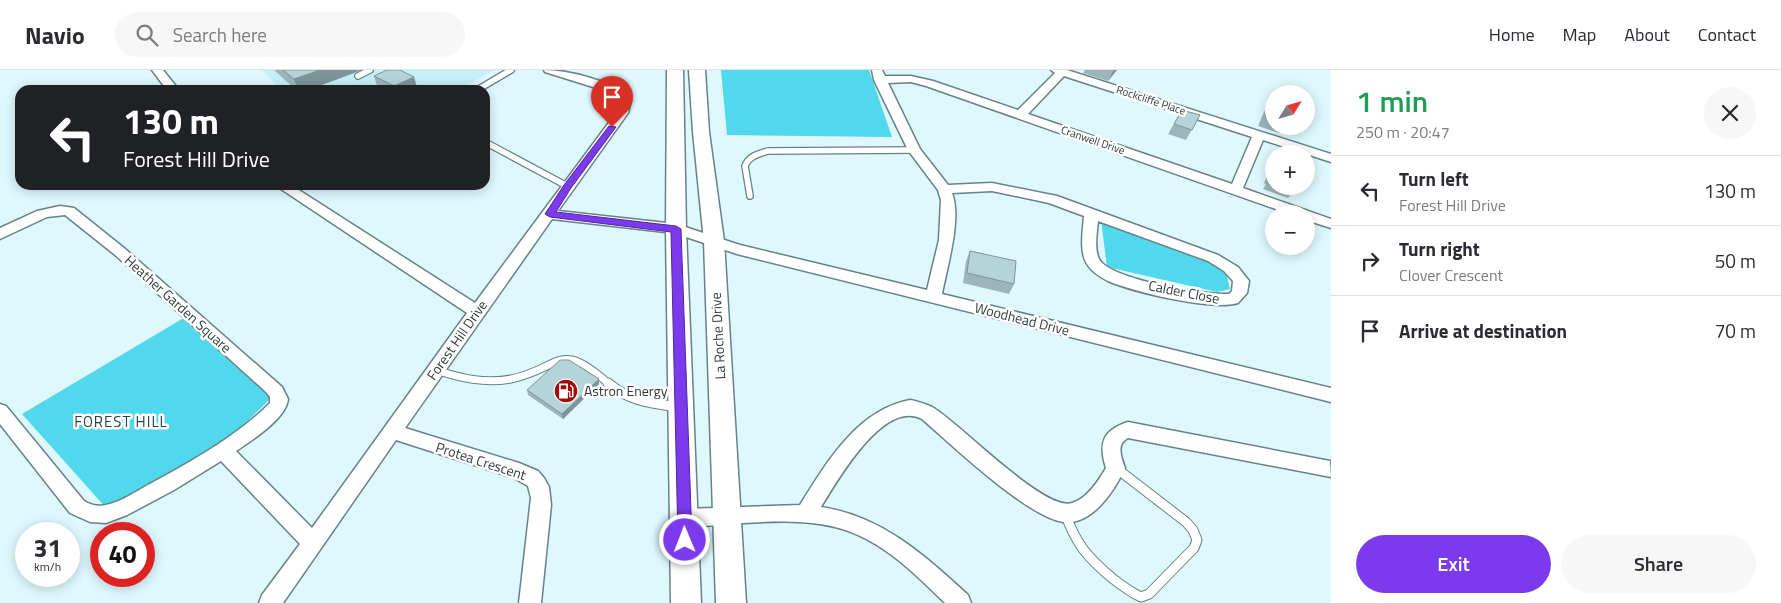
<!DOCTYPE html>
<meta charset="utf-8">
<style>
body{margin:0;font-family:"Titillium Web",sans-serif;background:#f7f7f7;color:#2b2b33;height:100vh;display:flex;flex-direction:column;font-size:19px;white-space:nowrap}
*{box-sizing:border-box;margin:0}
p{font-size:16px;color:#7c7c81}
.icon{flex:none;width:28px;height:28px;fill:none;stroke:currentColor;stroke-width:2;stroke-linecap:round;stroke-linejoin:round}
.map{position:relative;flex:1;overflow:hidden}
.drawer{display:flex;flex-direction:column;background:#fff;width:450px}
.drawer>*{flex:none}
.hud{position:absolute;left:15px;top:15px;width:475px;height:105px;border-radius:15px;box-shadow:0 2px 12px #0003;background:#202124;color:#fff;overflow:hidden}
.needle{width:32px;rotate:53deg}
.fabs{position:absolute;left:1265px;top:15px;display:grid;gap:10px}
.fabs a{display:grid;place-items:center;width:50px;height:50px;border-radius:50%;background:#fff;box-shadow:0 2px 12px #0003;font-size:25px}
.speed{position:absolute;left:15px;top:452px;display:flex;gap:10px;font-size:25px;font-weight:700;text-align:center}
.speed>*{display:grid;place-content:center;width:65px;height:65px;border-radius:50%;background:#fff;box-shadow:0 2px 12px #0003;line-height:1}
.speed small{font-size:12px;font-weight:400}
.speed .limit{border:8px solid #d22;background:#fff;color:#111}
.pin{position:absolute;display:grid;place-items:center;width:42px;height:42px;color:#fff;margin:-51px -21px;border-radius:50% 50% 50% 0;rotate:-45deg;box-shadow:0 0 5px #0007}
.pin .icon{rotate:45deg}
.me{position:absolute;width:55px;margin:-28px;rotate:359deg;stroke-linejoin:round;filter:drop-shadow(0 0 4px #0008)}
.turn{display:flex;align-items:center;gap:18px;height:105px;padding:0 25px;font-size:22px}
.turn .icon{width:65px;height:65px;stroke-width:2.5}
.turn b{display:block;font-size:35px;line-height:42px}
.round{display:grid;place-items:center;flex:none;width:52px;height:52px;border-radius:26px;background:#f7f7f7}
.head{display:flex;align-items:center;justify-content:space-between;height:85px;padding:0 25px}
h1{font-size:30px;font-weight:600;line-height:38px;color:#1e9e55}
.button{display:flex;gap:10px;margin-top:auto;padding:10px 25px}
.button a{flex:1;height:58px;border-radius:30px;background:#7c3aed;color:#fff;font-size:20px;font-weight:600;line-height:58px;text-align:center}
.button a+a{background:#f7f7f7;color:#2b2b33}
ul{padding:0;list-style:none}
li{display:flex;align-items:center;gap:15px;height:70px;padding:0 25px;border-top:1px solid #e1e1e2}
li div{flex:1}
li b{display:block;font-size:19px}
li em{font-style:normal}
header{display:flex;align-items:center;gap:30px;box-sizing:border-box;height:70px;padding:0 25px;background:#fff;border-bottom:1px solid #e1e1e2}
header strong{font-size:24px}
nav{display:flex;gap:28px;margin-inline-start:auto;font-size:18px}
.search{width:350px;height:45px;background:#f7f7f7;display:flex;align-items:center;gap:12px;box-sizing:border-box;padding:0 18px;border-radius:28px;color:#7c7c81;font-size:19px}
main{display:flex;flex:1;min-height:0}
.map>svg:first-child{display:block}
.built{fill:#c5f0f7}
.green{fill:#51d8ec}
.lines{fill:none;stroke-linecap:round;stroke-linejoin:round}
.lane-far2-casing{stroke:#658388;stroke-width:8}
.lane-far1-casing{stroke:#658388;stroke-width:9}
.lane-casing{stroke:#658388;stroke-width:11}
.street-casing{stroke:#658388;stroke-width:3}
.secondary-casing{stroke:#658388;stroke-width:3}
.lane-far2{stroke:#fff;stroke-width:5.5}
.lane-far1{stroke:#fff;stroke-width:7}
.lane{stroke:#fff;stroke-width:9}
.street{fill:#fff;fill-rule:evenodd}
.secondary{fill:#fff;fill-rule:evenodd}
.wall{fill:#9bb6bb}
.shaded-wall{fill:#7e9499}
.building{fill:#b4d4da;stroke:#7e9499}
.route{fill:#7c3aed;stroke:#51269a}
.labels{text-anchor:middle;stroke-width:5;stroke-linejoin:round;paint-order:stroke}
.far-street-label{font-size:11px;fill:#2e3b3d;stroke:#fff}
.street-label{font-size:14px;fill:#2e3b3d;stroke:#fff}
.poi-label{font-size:14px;fill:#2e3b3d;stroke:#fff;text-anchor:start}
.neighbourhood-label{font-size:15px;letter-spacing:1px;fill:#29454a;stroke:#fff}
</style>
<header>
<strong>Navio</strong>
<div class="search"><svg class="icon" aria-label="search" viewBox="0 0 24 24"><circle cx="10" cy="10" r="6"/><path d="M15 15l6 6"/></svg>Search here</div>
<nav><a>Home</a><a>Map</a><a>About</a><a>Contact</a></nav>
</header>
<main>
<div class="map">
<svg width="1331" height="533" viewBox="0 0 1331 533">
<rect width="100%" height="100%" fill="#def8fd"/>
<path class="built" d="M 262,0 L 494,0 L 459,20 L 281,20 Z"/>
<path class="green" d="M 721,0 L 869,0 L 892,67 L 727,65 Z
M 1101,150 L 1225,198 L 1230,219 L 1217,222 L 1107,197 Z
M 187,246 L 273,326 L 222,376 L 107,439 L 22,344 Z"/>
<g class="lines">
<g class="lane-far2-casing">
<path id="lane-far2" d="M 358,6 L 370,0
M 477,20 L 511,0
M 485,72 L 567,116
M 750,126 L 745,96 C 749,86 758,84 768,81 L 914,80"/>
</g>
<g class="lane-far1-casing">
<path id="lane-far1" d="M 436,300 C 460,308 485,314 511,309 C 563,298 558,268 610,315"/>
</g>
<g class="lane-casing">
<path id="lane" d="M 608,313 C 629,331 651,333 677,337
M 1065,443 C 1076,474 1087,487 1112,508 C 1121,515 1130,522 1141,527 L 1149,524 L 1194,478 L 1197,470 L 1193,460 L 1186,452 L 1116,398"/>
</g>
<g class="street-casing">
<path id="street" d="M 152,0 L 163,0 L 179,20 L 167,20 Z
M 544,0 C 567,0 616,11 631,30 L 628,43 L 558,141 L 676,154 L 740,175 L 927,220 L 939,170 L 941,130 L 938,120 L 908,80 L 874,10 L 872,0 L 882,0 L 885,6 L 911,6 L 933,11 L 1018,40 L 1055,3 L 1051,0 L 1067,0 L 1331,84 L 1331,92 L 1263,70 L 1243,118 L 1331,149 L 1331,158 L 1306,150 L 1306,144 L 1290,144 L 926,16 L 911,12 L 888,13 L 920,79 L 948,115 L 992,113 L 1057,126 L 1218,185 L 1238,197 L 1249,211 L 1247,223 L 1238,233 C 1212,241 1134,222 1108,211 C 1100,207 1092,202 1087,194 C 1079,181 1083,161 1084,146 L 1049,133 L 992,121 L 952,123 C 962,148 947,197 942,224 L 1331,318 L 1331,332 L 737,184 L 674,163 L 552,149 L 405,358 L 519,393 L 538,401 L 544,408 L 549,417 L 551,435 L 541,533 L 519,533 L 531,428 L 528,416 L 514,408 L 396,370 L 283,533 L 259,533 L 262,525 L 300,474 L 221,391 L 174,420 L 127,445 L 106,453 L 90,452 L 70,443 L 0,354 L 0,334 L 6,336 L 84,431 C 91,435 98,437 106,435 C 121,432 135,422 148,415 C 190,392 236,367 270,333 L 270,327 L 266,322 L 114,184 L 65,145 L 47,147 L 0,169 L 0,158 L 37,141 L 60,136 L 74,138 L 124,178 L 282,317 L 288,329 C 286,349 252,370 236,381 L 312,458 L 467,243 L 275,115 L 291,115 L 475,233 L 616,43 L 619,31 L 609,22 L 545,2 ZM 1064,6 L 1252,67 L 1232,114 L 1028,44 ZM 1098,151 L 1208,191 L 1224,201 L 1233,211 L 1232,221 L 1229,224 C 1206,225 1110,210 1099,189 C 1094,179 1097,162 1098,151 Z
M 910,330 C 917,331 925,334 932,337 C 960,353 1044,442 1072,433 C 1087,429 1099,410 1106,398 C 1098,373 1103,360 1128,352 L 1330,391 L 1331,407 L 1128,368 C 1116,374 1121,387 1125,398 C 1115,420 1092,456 1063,452 C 1026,446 952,375 922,349 C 884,328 837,411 821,437 C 882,446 924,485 968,525 L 971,533 L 945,533 C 919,508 892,480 858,465 C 809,442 738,455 685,457 L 678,454 L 675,448 L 678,442 L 685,439 L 800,435 C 827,392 857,340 910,330 Z"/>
</g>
<g class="secondary-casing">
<path id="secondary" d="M 667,0 L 683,0 L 686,159 L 701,533 L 671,533 L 666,159 Z
M 689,0 L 705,0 L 709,62 L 724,171 L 746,533 L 716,533 L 704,171 L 693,62 Z"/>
</g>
<use href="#lane-far2" class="lane-far2"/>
<use href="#lane-far1" class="lane-far1"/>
<use href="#lane" class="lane"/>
<use href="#street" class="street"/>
<use href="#secondary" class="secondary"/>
</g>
<path class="wall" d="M 274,0 L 360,0 L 354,3 L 308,20 L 296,20 Z
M 1085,0 L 1117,0 L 1108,11 L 1083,3 Z
M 374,6 L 417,17 L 410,20 L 385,20 L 377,16 Z
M 1271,32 L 1274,33 L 1274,56 L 1284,56 L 1279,63 L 1258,56 L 1264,42 Z
M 1182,40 L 1200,45 L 1186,70 L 1168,64 Z
M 1274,94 L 1274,116 L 1297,116 L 1288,128 L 1263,119 L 1266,114 L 1264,113 L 1270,99 Z
M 970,181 L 1014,214 L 1009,224 L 963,213 L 966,191 Z
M 599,314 L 563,349 L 528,325 L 527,320 Z"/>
<path class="shaded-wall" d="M 320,0 L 360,0 L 354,3 L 308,20 L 298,20 L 294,9 Z
M 1114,0 L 1117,0 L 1108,11 L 1113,1 Z
M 414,7 L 417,17 L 410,20 L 395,20 L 394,16 Z
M 599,309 L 599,314 L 563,349 L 562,344 Z"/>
<path class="building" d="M 283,0 L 320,0 L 294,9 Z
M 387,0 L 400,0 L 414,7 L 394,16 L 374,6 Z
M 1271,32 L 1274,33 L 1274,49 L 1265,46 Z
M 1182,40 L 1200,45 L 1192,60 L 1174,54 Z
M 1274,98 L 1274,110 L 1271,109 L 1273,103 L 1271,103 Z
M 970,181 L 1016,191 L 1014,214 L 967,203 Z
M 560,290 L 569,290 L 599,309 L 562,344 L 527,320 Z"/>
<path class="route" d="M 609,56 L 616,57 L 571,118 L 556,142 L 676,156 L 681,159 L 692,470 L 690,475 L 685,477 L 680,475 L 678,470 L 671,162 L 550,147 L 545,144 L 564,115 Z"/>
<defs>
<g id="fuel-disc" transform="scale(1.25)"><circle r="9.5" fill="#a20a07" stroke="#fff"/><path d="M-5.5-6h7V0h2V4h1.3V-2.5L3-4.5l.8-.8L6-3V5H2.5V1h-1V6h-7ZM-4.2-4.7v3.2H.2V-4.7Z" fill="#fff"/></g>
</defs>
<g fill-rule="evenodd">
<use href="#fuel-disc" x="566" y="321"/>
</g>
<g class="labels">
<g class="far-street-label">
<text transform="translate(1151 30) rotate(18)" y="4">Rockcliffe Place</text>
<text transform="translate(1093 70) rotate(19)" y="4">Cranwell Drive</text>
</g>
<g class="street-label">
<text transform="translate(1184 222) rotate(11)" y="5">Calder Close</text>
<text transform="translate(178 234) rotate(42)" y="5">Heather Garden Square</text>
<text transform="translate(1022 249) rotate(14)" y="5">Woodhead Drive</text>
<text transform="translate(718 266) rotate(-93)" y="5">La Roche Drive</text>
<text transform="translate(457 270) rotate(-55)" y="5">Forest Hill Drive</text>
<text transform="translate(481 391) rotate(18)" y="5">Protea Crescent</text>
</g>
<g class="poi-label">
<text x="584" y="326">Astron Energy</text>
</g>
<g class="neighbourhood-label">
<text x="121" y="357">FOREST HILL</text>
</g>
</g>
</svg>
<div class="fabs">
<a><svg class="needle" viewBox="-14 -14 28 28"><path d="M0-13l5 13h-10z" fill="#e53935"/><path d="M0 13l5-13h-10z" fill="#7c7c81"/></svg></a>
<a>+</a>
<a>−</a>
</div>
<div class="speed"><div>31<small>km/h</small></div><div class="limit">40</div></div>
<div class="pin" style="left:612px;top:57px;background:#d93025"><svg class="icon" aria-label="arrive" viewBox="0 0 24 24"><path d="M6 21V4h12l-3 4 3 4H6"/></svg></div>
<svg class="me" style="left:685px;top:470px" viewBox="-20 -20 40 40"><circle r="17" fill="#7c3aed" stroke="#fff" stroke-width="3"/><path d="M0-11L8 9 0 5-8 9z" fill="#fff"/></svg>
<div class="hud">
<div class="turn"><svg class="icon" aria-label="left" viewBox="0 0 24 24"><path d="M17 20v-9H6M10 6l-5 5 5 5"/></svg><div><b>130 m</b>Forest Hill Drive</div></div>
</div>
</div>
<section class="drawer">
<div class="head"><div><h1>1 min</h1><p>250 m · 20:47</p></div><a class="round"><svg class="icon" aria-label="close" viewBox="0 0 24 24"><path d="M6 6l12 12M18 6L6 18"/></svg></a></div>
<ul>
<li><svg class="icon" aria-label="left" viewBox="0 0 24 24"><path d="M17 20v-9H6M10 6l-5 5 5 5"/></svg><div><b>Turn left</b><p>Forest Hill Drive</p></div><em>130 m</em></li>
<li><svg class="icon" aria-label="right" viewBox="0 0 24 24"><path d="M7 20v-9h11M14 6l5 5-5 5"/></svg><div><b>Turn right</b><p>Clover Crescent</p></div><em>50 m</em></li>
<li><svg class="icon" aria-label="arrive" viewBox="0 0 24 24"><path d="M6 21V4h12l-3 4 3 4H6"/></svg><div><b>Arrive at destination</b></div><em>70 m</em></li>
</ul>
<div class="button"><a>Exit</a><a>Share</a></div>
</section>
</main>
